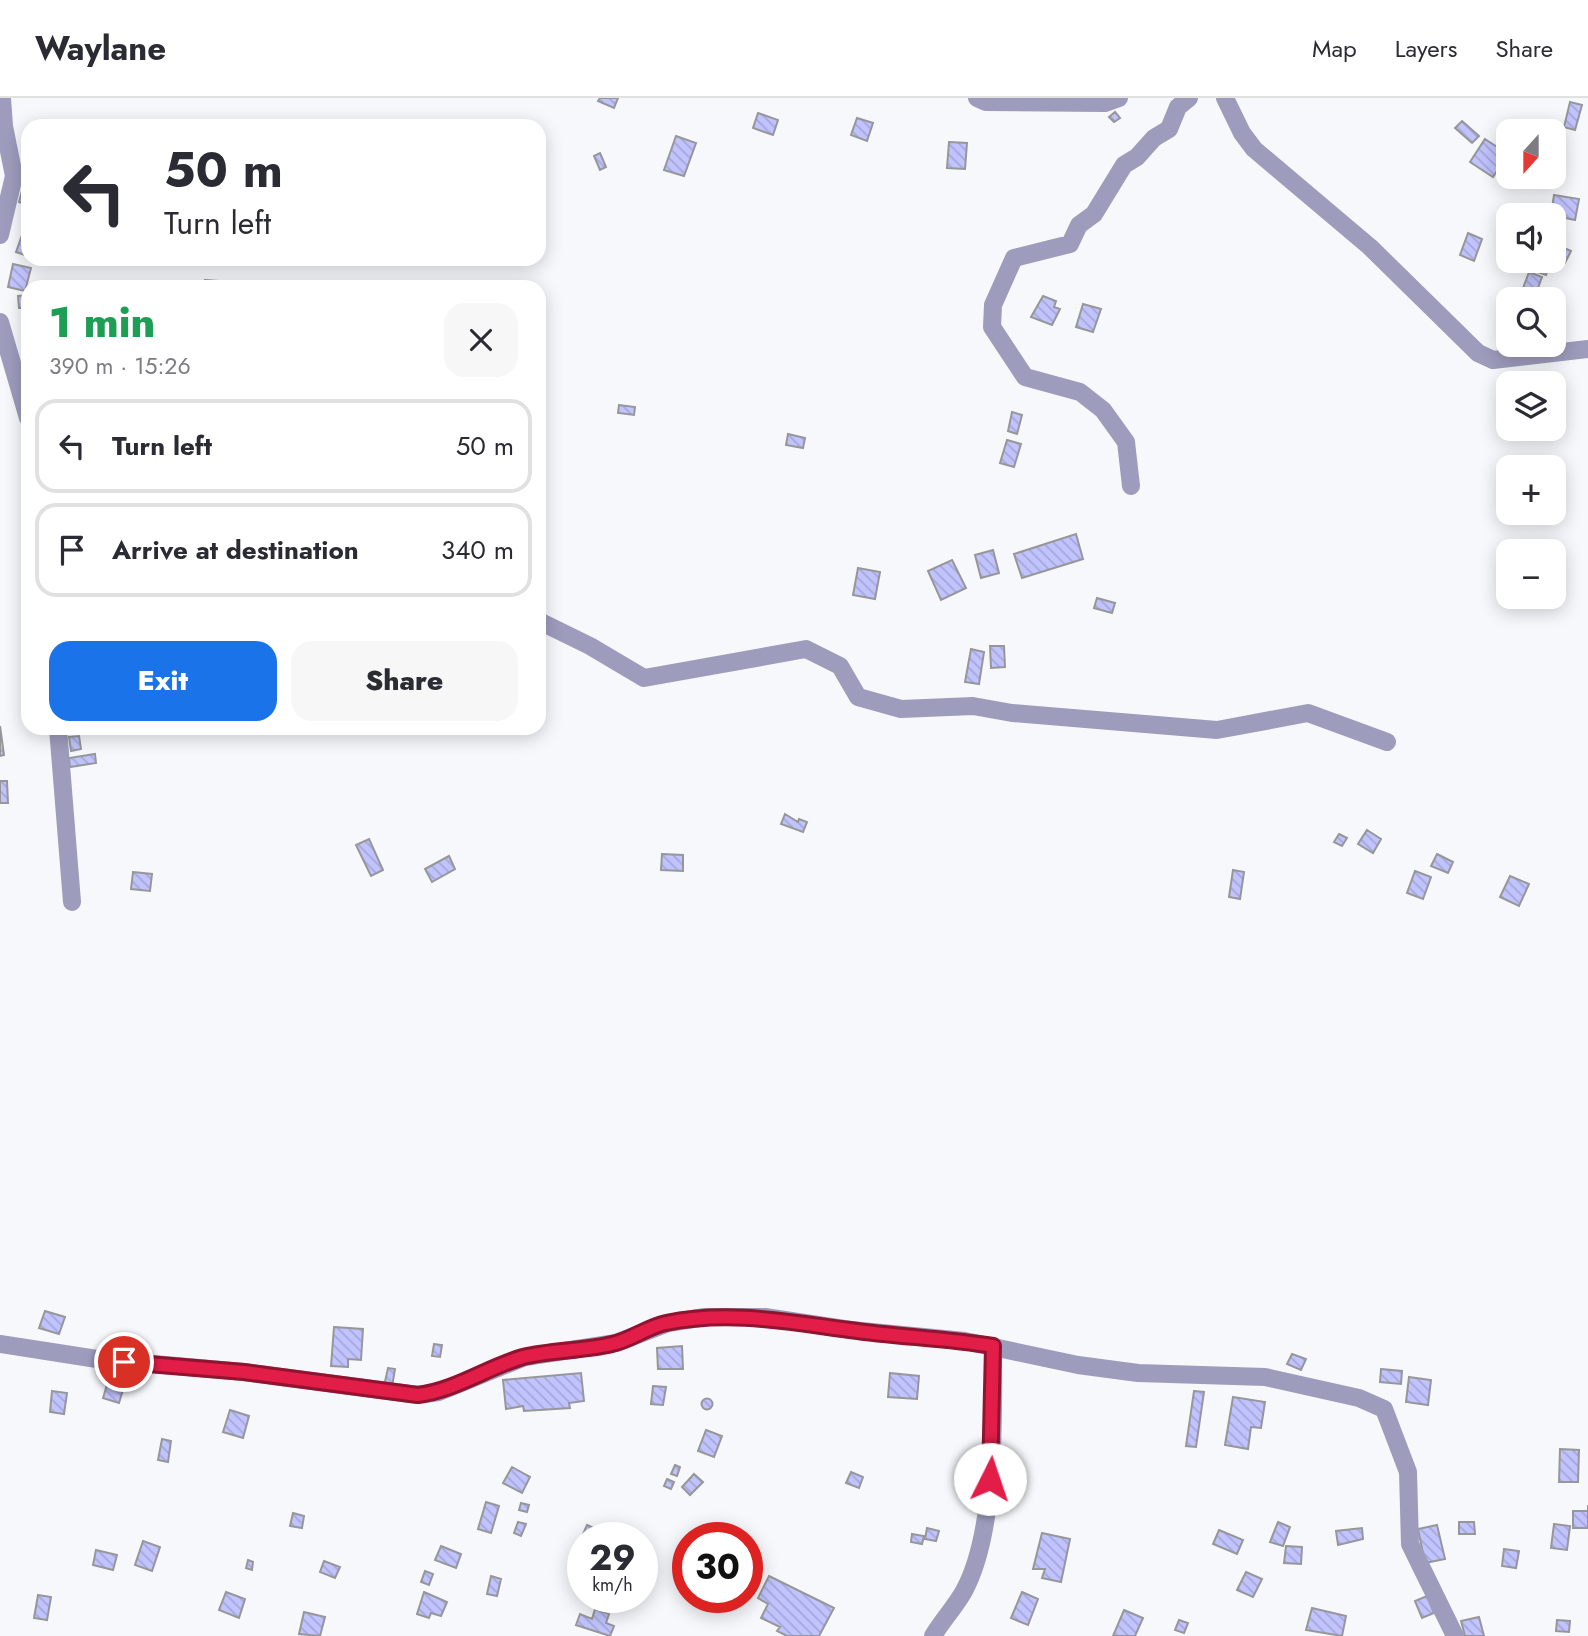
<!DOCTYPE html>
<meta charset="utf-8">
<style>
body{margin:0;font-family:Jost,sans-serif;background:#f7f7f7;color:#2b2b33;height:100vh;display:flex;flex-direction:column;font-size:26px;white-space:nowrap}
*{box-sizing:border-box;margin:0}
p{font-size:23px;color:#7c7c81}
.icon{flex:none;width:38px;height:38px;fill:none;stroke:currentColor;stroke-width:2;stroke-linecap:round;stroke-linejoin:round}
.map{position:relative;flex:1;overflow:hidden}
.details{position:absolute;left:21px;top:182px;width:525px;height:455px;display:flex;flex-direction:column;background:#fff;border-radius:21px;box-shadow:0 4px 18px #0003}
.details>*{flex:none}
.hud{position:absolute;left:21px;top:21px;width:525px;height:147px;border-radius:21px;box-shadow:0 4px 18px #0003;background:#fff;color:#2b2b33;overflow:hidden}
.needle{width:46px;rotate:201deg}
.controls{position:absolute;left:1496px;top:21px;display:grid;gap:14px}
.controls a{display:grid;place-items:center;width:70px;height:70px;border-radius:14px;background:#fff;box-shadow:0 4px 18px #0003;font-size:35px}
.speed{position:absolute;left:567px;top:1424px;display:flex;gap:14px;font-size:35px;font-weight:700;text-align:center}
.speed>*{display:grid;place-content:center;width:91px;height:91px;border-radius:50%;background:#fff;box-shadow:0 4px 18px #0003;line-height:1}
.speed small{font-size:18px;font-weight:400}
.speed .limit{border:10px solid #d22;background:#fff;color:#111}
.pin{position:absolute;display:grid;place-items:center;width:60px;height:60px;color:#fff;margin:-30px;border:4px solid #fff;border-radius:50%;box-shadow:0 2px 7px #0007}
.me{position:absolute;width:77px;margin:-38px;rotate:4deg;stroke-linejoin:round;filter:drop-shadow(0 0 5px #0008)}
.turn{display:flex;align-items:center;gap:24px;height:147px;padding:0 28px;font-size:32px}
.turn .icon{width:91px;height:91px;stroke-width:2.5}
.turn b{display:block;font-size:49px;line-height:60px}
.round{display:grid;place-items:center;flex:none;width:74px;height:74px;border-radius:21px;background:#f7f7f7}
.headline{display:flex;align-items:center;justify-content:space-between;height:119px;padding:0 28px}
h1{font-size:42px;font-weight:800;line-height:52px;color:#1e9e55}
.cta{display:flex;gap:14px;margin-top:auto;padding:14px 28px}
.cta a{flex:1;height:80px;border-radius:21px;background:#1a73e8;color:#fff;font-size:28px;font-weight:800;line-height:80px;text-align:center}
.cta a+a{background:#f7f7f7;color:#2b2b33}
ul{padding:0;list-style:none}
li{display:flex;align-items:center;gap:21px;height:94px;margin:0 14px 10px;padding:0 14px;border:4px solid #e1e1e2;border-radius:21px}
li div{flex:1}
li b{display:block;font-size:26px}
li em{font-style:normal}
header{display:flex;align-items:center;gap:42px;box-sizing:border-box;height:98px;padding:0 35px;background:#fff;border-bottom:2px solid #e1e1e2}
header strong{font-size:33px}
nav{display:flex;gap:38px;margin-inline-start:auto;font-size:24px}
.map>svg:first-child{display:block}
.building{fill:url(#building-back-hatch);stroke:#97979a;stroke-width:2}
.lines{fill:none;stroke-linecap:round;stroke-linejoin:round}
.minor{stroke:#9d9cbc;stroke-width:18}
.route-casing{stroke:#92132f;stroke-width:18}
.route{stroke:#e11d48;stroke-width:12}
</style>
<header>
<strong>Waylane</strong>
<nav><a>Map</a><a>Layers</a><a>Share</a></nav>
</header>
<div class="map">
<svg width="1588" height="1538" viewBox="0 0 1588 1538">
<defs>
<pattern id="building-back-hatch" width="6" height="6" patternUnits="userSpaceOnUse" patternTransform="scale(1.75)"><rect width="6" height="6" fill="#c0c3fd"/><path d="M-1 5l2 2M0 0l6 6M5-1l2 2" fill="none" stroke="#a5a7d9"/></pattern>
</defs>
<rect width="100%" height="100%" fill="#f7f8fb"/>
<path class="building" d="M 600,0 L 618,0 L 614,10 L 598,3 Z
M 1570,4 L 1582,7 L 1575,32 L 1564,29 Z
M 1115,14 L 1120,20 L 1114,24 L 1109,19 Z
M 758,15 L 778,22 L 773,37 L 753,30 Z
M 857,20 L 873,25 L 867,43 L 851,37 Z
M 1462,23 L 1479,38 L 1472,45 L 1455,30 Z
M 676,38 L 696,45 L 684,78 L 664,72 Z
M 1485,41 L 1508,56 L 1493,79 L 1470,64 Z
M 949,44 L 967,45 L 965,71 L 947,70 Z
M 600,55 L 606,69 L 600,72 L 594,58 Z
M 1514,79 L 1527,79 L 1526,88 L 1513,87 Z
M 24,85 L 28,86 L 28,107 L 19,104 Z
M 1554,97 L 1579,101 L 1575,122 L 1551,117 Z
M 28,120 L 28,158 L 16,154 Z
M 1468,135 L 1482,141 L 1474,163 L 1460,157 Z
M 1562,149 L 1571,153 L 1565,165 L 1557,161 Z
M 1538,163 L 1550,166 L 1546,177 L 1534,173 Z
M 13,166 L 31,170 L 25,193 L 8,189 Z
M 1529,174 L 1542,179 L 1535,198 L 1522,193 Z
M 205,182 L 218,183 L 218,189 L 204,189 Z
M 28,197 L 28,210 L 19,210 L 18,198 Z
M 1043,198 L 1056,203 L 1054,209 L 1060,211 L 1052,227 L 1031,219 Z
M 1083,206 L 1101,211 L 1093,234 L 1076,229 Z
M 619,307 L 635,309 L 634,317 L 618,315 Z
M 1012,314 L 1022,317 L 1017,336 L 1008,333 Z
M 788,336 L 805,340 L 803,350 L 786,347 Z
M 1007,342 L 1021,346 L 1014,369 L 1000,365 Z
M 1076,436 L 1083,461 L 1022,480 L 1014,456 Z
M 993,452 L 999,475 L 981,480 L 975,457 Z
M 952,462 L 966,490 L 941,502 L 928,473 Z
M 858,470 L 880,474 L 875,501 L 853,497 Z
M 1097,500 L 1115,505 L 1112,515 L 1094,510 Z
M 990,548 L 1004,548 L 1005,569 L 991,570 Z
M 971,551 L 984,554 L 979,586 L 965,584 Z
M 0,628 L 4,657 L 0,658 Z
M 79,638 L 81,651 L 71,653 L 69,639 Z
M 95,656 L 96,665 L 70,669 L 69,660 Z
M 0,683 L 7,683 L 8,705 L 0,705 Z
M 785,716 L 798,724 L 799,721 L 807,724 L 803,734 L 781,726 Z
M 1367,732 L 1381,741 L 1373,755 L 1358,746 Z
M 1339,736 L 1347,740 L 1342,748 L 1334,744 Z
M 369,741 L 383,772 L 371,778 L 356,747 Z
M 662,756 L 683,757 L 683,773 L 661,772 Z
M 1437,756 L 1453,764 L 1448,775 L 1431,768 Z
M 449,758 L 455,771 L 432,784 L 425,771 Z
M 1233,772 L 1244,774 L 1240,801 L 1229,799 Z
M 1415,773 L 1431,779 L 1423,801 L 1407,795 Z
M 133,774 L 152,776 L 150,793 L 131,791 Z
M 1510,778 L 1529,786 L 1519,808 L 1500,799 Z
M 45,1213 L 65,1219 L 59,1236 L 39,1230 Z
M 334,1229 L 363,1231 L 361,1262 L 348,1261 L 348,1269 L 331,1268 Z
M 434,1246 L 442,1247 L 440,1259 L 432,1258 Z
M 682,1248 L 683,1271 L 658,1271 L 657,1250 Z
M 1292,1256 L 1306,1261 L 1301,1272 L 1287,1266 Z
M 388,1270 L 395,1271 L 392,1289 L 384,1288 Z
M 1381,1271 L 1402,1273 L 1401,1286 L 1380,1284 Z
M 581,1275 L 584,1303 L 569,1305 L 570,1310 L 524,1313 L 523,1308 L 506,1311 L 503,1282 Z
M 890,1275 L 919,1278 L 917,1301 L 888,1299 Z
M 1409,1279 L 1431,1282 L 1428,1307 L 1406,1304 Z
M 109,1280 L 125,1285 L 119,1305 L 103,1300 Z
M 653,1288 L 666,1289 L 663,1307 L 651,1306 Z
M 52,1293 L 67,1295 L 64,1316 L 50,1314 Z
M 1194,1293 L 1204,1294 L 1196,1349 L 1186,1348 Z
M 1233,1299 L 1265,1304 L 1261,1330 L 1251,1329 L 1248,1351 L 1225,1347 Z
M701.5 1306a5.5 5.5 0 1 1 11 0a5.5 5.5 0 1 1-11 0Z
M 230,1312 L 249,1318 L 243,1340 L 223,1334 Z
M 706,1332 L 722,1338 L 714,1359 L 698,1353 Z
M 162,1341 L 171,1343 L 168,1364 L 158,1362 Z
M 1560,1351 L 1579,1352 L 1578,1384 L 1559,1384 Z
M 675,1367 L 680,1369 L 677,1378 L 671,1376 Z
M 512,1369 L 530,1379 L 522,1395 L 503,1385 Z
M 851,1374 L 863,1379 L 859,1390 L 846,1385 Z
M 694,1376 L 703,1384 L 690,1397 L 682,1389 Z
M 667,1381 L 674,1384 L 671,1391 L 664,1388 Z
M 486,1404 L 499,1408 L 491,1435 L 478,1431 Z
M 521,1405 L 529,1407 L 527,1414 L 519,1412 Z
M 1588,1407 L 1588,1430 L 1573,1430 L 1573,1413 L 1588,1413 Z
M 293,1415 L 304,1418 L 302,1430 L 290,1428 Z
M 518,1424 L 526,1426 L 521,1438 L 514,1435 Z
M 1278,1424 L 1290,1429 L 1283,1448 L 1270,1444 Z
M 1459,1424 L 1474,1424 L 1475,1436 L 1459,1436 Z
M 1554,1426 L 1570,1428 L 1567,1452 L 1551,1450 Z
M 587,1427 L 601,1433 L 598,1440 L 583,1440 L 583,1444 L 580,1443 Z
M 1437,1427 L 1445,1461 L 1425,1465 L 1418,1431 Z
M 927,1430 L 939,1433 L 936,1443 L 925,1441 Z
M 1362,1430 L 1363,1441 L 1338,1447 L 1336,1433 Z
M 1219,1432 L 1243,1442 L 1237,1456 L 1213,1446 Z
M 1042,1435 L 1070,1441 L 1061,1484 L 1042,1480 L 1045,1471 L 1033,1471 Z
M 912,1436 L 924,1438 L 922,1446 L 911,1444 Z
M 143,1443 L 160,1449 L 152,1473 L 135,1467 Z
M 441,1448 L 461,1456 L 456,1470 L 435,1462 Z
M 1286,1448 L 1302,1449 L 1301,1466 L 1284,1465 Z
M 1504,1451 L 1519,1453 L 1516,1470 L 1502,1468 Z
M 96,1452 L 117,1457 L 113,1472 L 93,1467 Z
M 248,1462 L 253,1464 L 252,1472 L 246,1470 Z
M 324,1463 L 340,1469 L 335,1480 L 320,1474 Z
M 425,1473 L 433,1476 L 429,1487 L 421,1484 Z
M 1246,1474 L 1262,1481 L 1253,1499 L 1237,1492 Z
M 491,1478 L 501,1481 L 497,1498 L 487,1496 Z
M 769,1478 L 834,1510 L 819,1538 L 787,1538 L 777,1533 L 780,1529 L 761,1520 L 768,1506 L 758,1500 Z
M 226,1494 L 245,1501 L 239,1520 L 219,1512 Z
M 424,1494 L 447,1504 L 441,1518 L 431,1515 L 429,1520 L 417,1516 Z
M 1022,1494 L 1038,1501 L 1028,1527 L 1011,1520 Z
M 38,1497 L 51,1499 L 47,1522 L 34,1520 Z
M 1427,1498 L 1434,1515 L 1422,1520 L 1415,1503 Z
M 1312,1510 L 1346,1518 L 1342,1538 L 1306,1532 Z
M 595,1511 L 609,1516 L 606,1525 L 614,1528 L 610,1538 L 576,1527 L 580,1516 L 592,1521 Z
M 1124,1512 L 1143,1520 L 1135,1538 L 1113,1538 Z
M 304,1514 L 325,1519 L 320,1538 L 299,1536 Z
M 1479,1519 L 1484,1538 L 1465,1538 L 1461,1523 Z
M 1179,1522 L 1188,1525 L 1184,1535 L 1175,1532 Z
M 1557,1522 L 1570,1523 L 1569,1534 L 1556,1533 Z"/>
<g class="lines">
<path class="minor" d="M 977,0 L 986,4 L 1105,5 L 1119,0
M 1225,0 L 1242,35 L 1254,51 L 1370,149 L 1478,255 L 1493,262 L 1588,251
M 0,137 L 14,78 L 4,28 L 2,0
M 0,224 L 28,320
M 1131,388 L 1126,344 L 1103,312 L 1080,294 L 1025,279 L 992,229 L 993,207 L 1014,160 L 1070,146 L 1079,127 L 1094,116 L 1124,67 L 1137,59 L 1154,40 L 1169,31 L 1178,9 L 1189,0
M 539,523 L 590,548 L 644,580 L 806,551 L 840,568 L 858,599 L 901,611 L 973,608 L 1012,615 L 1217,632 L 1308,615 L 1387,644
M 58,630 L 72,804
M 0,1246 L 97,1261 L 244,1274 L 418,1297 L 439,1294 L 525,1259 L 616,1245 L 668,1225 L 705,1219 L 765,1219 L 851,1232 L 965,1243 L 1078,1267 L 1138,1275 L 1265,1279 L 1359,1300 L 1384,1311 L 1408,1374 L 1410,1446 L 1455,1538
M 933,1538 C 942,1523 955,1509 964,1493 C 997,1432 993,1318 993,1248"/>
</g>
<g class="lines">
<g class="route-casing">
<path id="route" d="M 124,1264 L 244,1274 L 418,1297 C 456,1292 486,1270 523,1259 C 551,1252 583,1253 612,1246 C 631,1242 647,1229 666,1225 C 729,1212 788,1224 850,1232 C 898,1239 945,1240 993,1248 L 990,1381"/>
</g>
<use href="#route" class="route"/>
</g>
</svg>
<div class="controls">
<a><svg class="needle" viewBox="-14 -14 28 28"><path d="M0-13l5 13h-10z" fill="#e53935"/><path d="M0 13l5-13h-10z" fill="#7c7c81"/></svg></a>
<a><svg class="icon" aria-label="sound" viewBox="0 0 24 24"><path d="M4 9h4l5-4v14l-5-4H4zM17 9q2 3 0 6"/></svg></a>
<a><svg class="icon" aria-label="search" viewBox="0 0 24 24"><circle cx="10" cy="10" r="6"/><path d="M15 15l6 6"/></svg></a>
<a><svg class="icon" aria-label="layers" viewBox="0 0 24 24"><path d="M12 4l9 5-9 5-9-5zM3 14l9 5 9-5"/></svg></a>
<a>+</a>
<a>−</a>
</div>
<div class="speed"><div>29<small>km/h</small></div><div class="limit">30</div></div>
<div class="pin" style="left:124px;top:1264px;background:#d93025"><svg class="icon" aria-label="arrive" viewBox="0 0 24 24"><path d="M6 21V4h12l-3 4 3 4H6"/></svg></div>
<svg class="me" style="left:990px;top:1381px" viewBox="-20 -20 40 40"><circle r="19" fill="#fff"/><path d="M0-13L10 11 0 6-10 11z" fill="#e11d48"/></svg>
<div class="hud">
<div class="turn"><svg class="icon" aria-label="left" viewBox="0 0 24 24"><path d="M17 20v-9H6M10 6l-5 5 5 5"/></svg><div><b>50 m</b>Turn left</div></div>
</div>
<section class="details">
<div class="headline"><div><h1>1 min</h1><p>390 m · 15:26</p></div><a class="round"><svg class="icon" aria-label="close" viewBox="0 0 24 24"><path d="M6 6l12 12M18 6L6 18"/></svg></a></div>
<ul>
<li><svg class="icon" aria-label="left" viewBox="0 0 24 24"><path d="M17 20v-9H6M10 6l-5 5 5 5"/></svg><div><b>Turn left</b></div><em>50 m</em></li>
<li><svg class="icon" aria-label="arrive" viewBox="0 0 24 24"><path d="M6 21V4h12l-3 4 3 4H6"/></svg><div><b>Arrive at destination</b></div><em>340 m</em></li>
</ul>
<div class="cta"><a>Exit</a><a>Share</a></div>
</section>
</div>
